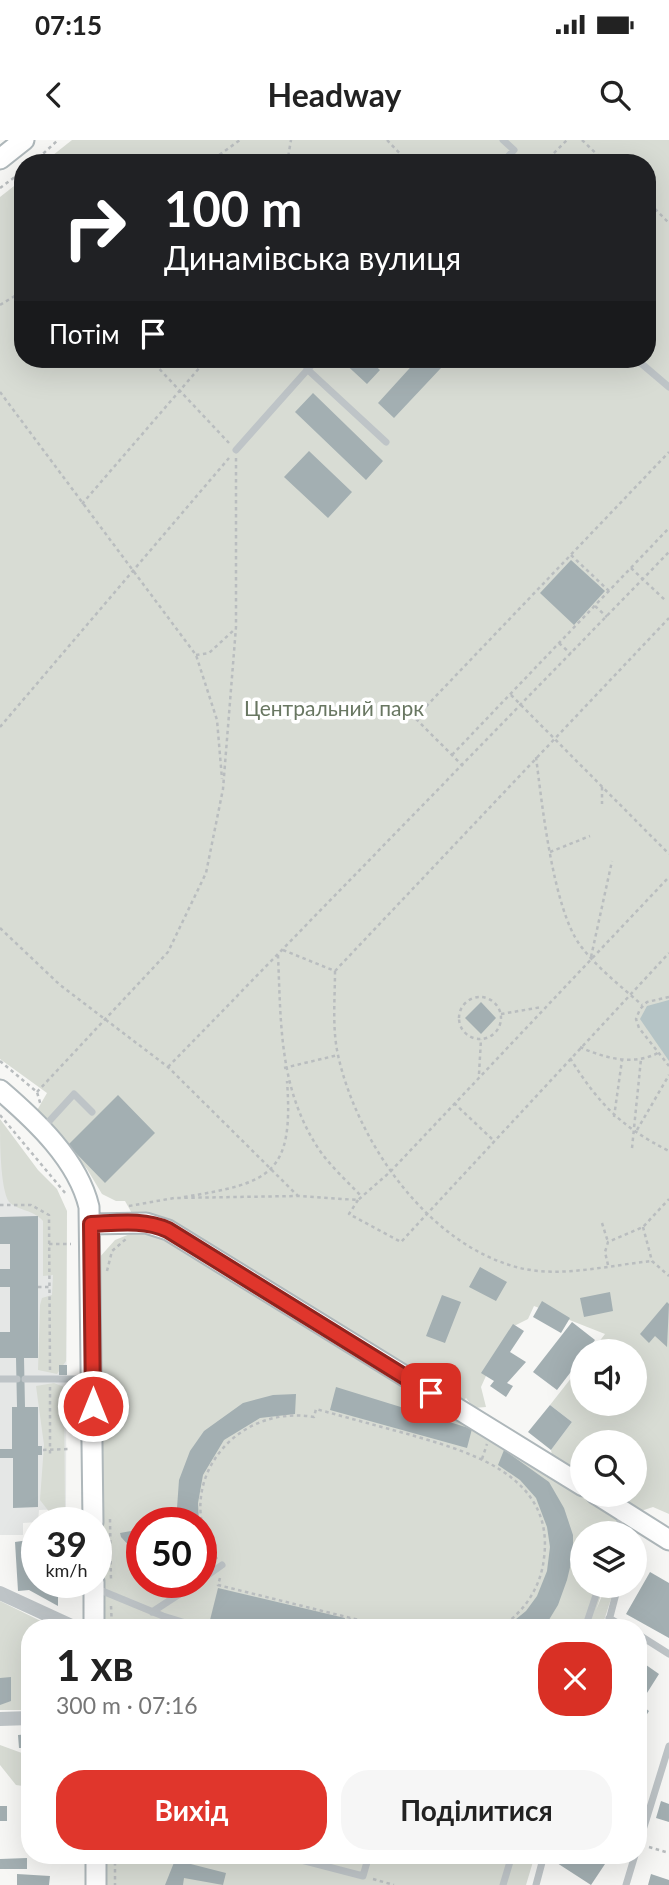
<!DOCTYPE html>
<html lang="uk">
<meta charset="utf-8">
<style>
body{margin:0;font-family:Lato,sans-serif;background:#f6f6f6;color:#222;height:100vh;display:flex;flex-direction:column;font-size:26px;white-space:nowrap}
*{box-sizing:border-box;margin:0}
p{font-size:23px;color:#767676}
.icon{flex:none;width:38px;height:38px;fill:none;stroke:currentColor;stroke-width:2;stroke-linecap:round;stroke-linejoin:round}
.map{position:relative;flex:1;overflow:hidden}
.panel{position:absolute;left:21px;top:1479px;width:626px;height:245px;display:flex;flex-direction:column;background:#fff;border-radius:28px;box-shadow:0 7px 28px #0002}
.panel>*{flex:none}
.hud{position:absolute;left:14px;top:14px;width:642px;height:214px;border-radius:28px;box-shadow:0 7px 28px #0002;background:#202124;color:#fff;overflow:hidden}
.controls{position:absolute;left:570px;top:1199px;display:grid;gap:14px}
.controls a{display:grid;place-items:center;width:77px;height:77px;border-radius:50%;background:#fff;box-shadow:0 7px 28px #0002;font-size:35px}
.speed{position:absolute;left:21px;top:1367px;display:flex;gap:14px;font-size:35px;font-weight:700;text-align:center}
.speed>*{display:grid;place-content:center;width:91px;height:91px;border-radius:50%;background:#fff;box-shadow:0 7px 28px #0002;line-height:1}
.speed small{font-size:18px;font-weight:400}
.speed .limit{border:10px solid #d22;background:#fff;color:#111}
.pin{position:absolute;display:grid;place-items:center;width:60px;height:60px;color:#fff;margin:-30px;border-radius:14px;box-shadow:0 4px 10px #0006}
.me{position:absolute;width:77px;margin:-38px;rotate:0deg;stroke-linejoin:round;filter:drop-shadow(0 0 5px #0008)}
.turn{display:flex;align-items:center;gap:24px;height:147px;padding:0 35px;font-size:32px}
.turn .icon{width:91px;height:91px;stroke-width:2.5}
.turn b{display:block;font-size:49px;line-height:60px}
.then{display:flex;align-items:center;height:66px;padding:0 35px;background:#0003;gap:14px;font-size:26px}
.round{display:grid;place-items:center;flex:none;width:74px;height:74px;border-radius:28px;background:#f6f6f6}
.overview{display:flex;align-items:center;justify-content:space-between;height:119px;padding:0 35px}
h1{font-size:42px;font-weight:700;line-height:52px}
.primary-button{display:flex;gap:14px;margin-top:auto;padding:14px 35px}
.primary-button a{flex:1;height:80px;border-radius:28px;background:#e0362c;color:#fff;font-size:28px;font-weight:700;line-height:80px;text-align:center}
.primary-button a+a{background:#f6f6f6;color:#222}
.status{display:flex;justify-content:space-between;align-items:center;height:49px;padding:0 35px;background:#fff;direction:ltr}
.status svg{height:19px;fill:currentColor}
header{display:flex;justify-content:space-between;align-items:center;height:91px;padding:0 35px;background:#fff;font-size:32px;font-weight:700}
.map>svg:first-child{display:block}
.built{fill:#e5e7e6}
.green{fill:#d8dcd4;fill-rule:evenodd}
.water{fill:#b5c4c6}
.building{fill:#a3afb2}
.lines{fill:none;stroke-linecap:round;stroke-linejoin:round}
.secondary-casing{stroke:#aeb7ba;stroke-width:23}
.path{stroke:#b9bdbf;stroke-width:2.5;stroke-dasharray:3.5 3.5;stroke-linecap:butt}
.lane{stroke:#bec4c7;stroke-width:7}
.street{stroke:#bec4c7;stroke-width:14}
.secondary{stroke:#fff;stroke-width:19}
.route-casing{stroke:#92231d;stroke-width:18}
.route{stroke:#e0362c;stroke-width:12}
.labels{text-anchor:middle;stroke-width:7;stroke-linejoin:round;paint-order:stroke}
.park-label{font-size:21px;fill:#697762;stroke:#fff}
</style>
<div class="status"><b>07:15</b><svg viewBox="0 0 49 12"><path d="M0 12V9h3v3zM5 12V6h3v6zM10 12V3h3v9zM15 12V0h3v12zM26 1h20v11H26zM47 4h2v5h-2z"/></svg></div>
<header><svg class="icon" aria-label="back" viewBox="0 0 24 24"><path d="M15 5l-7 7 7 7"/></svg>Headway<svg class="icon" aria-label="search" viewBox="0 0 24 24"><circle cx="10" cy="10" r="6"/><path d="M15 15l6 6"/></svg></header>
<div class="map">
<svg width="669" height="1745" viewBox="0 0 669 1745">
<rect width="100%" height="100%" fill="#f7f7f5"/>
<path class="built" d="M 0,996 L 67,1080 L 66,1369 L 39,1370 L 38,1382 L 23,1383 L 23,1395 L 0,1395 Z"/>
<path class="green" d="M 72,0 L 669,0 L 669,1374 L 653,1367 L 638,1372 L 602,1355 L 635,1354 L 635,1302 L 583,1302 L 583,1338 L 553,1320 L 551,1310 L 572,1282 L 550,1265 L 583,1223 L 583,1264 L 635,1264 L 635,1211 L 592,1211 L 605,1194 L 534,1166 L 528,1179 L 514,1186 L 490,1227 L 481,1247 L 486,1267 L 474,1268 L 466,1258 L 464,1260 L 281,1148 L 262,1146 L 134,1077 L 125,1061 L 116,1061 L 102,1054 L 87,1029 L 36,972 L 47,953 L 0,919 L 0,57 L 23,39 L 23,219 L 648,219 L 648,23 L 43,23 Z
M 0,979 L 38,1030 L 57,1049 L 67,1071 L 66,1221 L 57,1234 L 38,1230 L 40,1165 L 42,1158 L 52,1155 L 53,1135 L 43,1136 L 43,1081 C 34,1070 19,1071 9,1062 C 0,1048 0,999 0,979 Z
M 135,1092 L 159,1094 L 504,1306 L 623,1384 L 620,1393 L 583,1393 L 583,1446 L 604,1446 L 596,1470 L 606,1446 L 615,1446 L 602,1487 L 97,1487 L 98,1119 L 115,1100 ZM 142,1382 L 201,1382 L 201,1442 L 142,1442 Z
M 54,1243 L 64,1247 L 65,1372 L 65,1376 L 54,1378 L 40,1360 L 44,1305 L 36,1246 Z
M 0,1461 L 53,1487 L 30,1488 L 30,1570 L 0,1570 Z
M 0,1605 L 30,1616 L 30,1647 L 16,1645 L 0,1625 Z
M 102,1715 L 535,1715 L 526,1745 L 103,1745 Z"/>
<path class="water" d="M 669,860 L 669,921 L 640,879 L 647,866 Z"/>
<path class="building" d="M 340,219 L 368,219 L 380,230 L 367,244 Z
M 418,219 L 431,219 L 441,228 L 394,278 L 378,263 Z
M 313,253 L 383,321 L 366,340 L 295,272 Z
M 309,311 L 352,352 L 328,378 L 284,337 Z
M 571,420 L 605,451 L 574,485 L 540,453 Z
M 481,862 L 496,878 L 481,894 L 465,878 Z
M 118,955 L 155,993 L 105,1043 L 68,1005 Z
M 38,1076 L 38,1218 L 24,1218 L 25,1267 L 38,1267 L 38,1306 L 42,1306 L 42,1315 L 38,1315 L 38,1367 L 13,1368 L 13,1318 L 0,1318 L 0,1309 L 12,1309 L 12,1267 L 17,1267 L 16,1218 L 0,1218 L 0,1192 L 10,1192 L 10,1147 L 0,1147 L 0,1129 L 10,1129 L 10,1104 L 0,1104 L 0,1077 Z
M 480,1127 L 507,1142 L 496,1161 L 469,1147 Z
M 610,1152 L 613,1171 L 584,1177 L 580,1158 Z
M 442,1155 L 461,1162 L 445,1203 L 426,1196 Z
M 542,1161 L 570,1178 L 561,1193 L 533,1177 Z
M 667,1162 L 669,1164 L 667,1207 L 655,1196 L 649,1203 L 640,1194 Z
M 572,1182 L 595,1200 L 587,1211 L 583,1211 L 583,1216 L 557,1250 L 533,1232 Z
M 513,1184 L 524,1191 L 510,1212 L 526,1222 L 507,1243 L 513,1246 L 506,1257 L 490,1246 L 494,1241 L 481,1233 Z
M 59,1225 L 67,1225 L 67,1235 L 59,1235 Z
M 336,1247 L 472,1289 L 467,1308 L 330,1270 Z
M 296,1254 L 295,1274 L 260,1278 L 224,1300 L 203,1335 L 198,1363 L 199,1382 L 176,1382 L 179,1340 L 190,1311 L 204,1291 L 243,1263 L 273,1255 Z
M 550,1265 L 572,1282 L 551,1310 L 528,1292 Z
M 504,1310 L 549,1342 L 564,1368 L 573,1395 L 573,1415 L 567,1440 L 558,1465 L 544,1488 L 505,1488 L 526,1471 L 537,1456 L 547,1431 L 550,1407 L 547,1387 L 536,1358 L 520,1340 L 498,1325 Z
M 142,1389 L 142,1420 L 121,1397 L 120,1393 Z
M 201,1393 L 212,1416 L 201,1425 Z
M 35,1399 L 37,1442 L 58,1442 L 58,1466 L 29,1450 L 18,1451 L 15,1402 Z
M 650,1432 L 669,1443 L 669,1498 L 626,1474 Z
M 218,1448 L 345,1478 L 342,1488 L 239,1488 L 210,1480 Z
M 354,1480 L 380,1487 L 380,1488 L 353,1488 Z
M 25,1498 L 30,1498 L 30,1524 L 24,1524 Z
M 639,1520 L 659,1534 L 640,1564 L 649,1571 L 639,1587 Z
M 11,1537 L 11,1561 L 0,1565 L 0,1538 Z
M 30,1594 L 30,1611 L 27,1608 L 19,1608 L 18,1595 Z
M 661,1661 L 669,1664 L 669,1682 L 656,1678 Z
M 0,1666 L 7,1666 L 7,1681 L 0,1681 Z
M 562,1715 L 611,1715 L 591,1745 L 557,1723 Z
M 27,1718 L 27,1729 L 0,1729 L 0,1719 Z
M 175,1720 L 226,1733 L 223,1745 L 184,1738 L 183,1745 L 165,1745 Z
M 17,1734 L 50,1736 L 49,1745 L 17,1745 Z
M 651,1734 L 669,1740 L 669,1745 L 648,1745 Z"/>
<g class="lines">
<g class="secondary-casing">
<path id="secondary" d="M 0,19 L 24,0
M 0,950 C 35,980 78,1020 89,1067 L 93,1382
M 91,1084 L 146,1083 L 168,1090 L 583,1346
M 596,1354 L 669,1400
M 94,1442 L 94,1488
M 96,1715 L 96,1745"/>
</g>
<path class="path" d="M 387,0 L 409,23
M 582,0 L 606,23
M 33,23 L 58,0
M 208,23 L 240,0
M 287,23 L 291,0
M 544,23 L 567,0
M 0,48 L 23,31
M 650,64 L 669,83
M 0,165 L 23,151
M 150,219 L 229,303
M 0,252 L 196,515 L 217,580 L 222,639
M 82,364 L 207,219
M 571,415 L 609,451
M 631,428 L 666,461
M 595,466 L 607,477
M 559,503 L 571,514
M 196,515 L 209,513 L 235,489
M 511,555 L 669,714
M 0,587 L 229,318
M 452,615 L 669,388
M 536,617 C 542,664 553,768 580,805 C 597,828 622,847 642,865
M 463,626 L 415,578 L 669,312
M 602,647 L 602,664
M 550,712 L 590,696
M 0,788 L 60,845 L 168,927 L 298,1056
M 283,810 L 335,831 L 669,478
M 278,815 C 281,884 279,948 318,1008 C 330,1026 347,1041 362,1057
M 591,817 L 612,721
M 335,831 C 335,859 332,888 338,915 C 357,1002 429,1106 520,1128 C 561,1138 610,1125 652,1121
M 669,857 L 647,862 L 640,869 L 636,879 L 639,888 L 669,926
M459 878a21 21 0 1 1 42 0a21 21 0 1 1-42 0Z
M 501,874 L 542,867
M 580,907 C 604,918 633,926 658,913
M 570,918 C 598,963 621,987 669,1011
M 0,921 L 37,952 L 41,966
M 168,927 L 669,412
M 284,928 L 338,915
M 479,934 L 481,899
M 37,952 L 168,812 L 206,733 L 223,649 L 236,487 L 236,317
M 454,963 L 492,999
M 0,975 L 66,1054
M 614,977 L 622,920
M 637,990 L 669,935
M 632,1008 L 641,919
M 184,1057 C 270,1043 294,1035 287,941
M 358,1060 L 349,1074 L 401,1102 L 669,813
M 0,1065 L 31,1065 L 49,1075 L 50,1230
M 129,1066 L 174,1058 L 298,1056 L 358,1060 L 390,1032 L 669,737
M 602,1083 L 608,1102
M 643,1087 L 652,1121 L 669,1136
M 49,1104 L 71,1104
M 608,1125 L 605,1112 L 608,1102 L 643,1087 L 669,1059
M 107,1131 L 112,1111 L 126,1099
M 38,1147 L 49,1147
M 50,1247 L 50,1316
M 43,1310 L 70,1309
M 482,1319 L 487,1304
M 110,1379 L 111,1442
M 217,1419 C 169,1348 232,1263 314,1277 L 316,1269 C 345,1277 374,1285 404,1293 C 467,1311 555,1334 544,1418 C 541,1447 524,1473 499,1488
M 220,1438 L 218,1445 L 391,1488
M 111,1466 L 112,1488
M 347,1488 L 350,1477
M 649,1707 L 669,1713
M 115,1715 L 115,1745
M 373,1739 L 394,1745"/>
<path class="lane" d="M 502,23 L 514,10 L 503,0
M 636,219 L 669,247
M 307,229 L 386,302
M 236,310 L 317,219
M 42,989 L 74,954 L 92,972
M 0,1239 L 17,1239
M 25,1239 L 88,1239
M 50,1380 L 93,1377
M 616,1393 L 623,1374
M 201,1440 L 222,1425
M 95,1448 L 163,1476 L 202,1488
M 152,1472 L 198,1442
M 609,1478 L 626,1488
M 585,1488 L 599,1446
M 607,1488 L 618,1446
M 639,1495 L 669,1514
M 639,1703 L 669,1606
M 282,1715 L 363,1736 L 369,1715
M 503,1745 L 512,1715
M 536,1745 L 544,1715
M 626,1745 L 635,1715"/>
<path class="street" d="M 0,1453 L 76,1488
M 0,1579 L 30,1578"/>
<use href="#secondary" class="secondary"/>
</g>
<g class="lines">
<g class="route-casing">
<path id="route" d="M 93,1266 L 91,1084 C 117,1083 144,1079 168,1090 L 431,1253"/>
</g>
<use href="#route" class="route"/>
</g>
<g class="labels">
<g class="park-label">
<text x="334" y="576">Центральний парк</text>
</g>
</g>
</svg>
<div class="controls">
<a><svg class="icon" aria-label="sound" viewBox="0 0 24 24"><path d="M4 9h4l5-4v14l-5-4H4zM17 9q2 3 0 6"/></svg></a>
<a><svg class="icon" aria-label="search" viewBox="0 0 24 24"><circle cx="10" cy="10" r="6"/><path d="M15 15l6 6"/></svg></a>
<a><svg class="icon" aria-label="layers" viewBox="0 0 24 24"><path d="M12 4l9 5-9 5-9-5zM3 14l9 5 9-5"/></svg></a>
</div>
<div class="speed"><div>39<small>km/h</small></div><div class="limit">50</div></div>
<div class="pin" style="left:431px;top:1253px;background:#d93025"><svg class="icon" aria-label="arrive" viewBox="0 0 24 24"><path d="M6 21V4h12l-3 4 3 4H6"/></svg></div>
<svg class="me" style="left:93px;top:1266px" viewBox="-20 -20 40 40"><circle r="17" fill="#e0362c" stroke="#fff" stroke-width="3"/><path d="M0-11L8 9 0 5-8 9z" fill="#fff"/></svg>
<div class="hud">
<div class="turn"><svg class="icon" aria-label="right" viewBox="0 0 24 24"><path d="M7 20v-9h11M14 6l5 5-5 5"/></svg><div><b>100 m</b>Динамівська вулиця</div></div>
<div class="then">Потім<svg class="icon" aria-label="arrive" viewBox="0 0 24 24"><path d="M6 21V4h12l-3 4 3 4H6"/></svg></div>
</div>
<section class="panel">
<div class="overview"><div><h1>1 хв</h1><p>300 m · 07:16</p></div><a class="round" style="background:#d93025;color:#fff"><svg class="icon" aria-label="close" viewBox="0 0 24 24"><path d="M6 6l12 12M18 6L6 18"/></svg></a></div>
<div class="primary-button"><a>Вихід</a><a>Поділитися</a></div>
</section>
</div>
